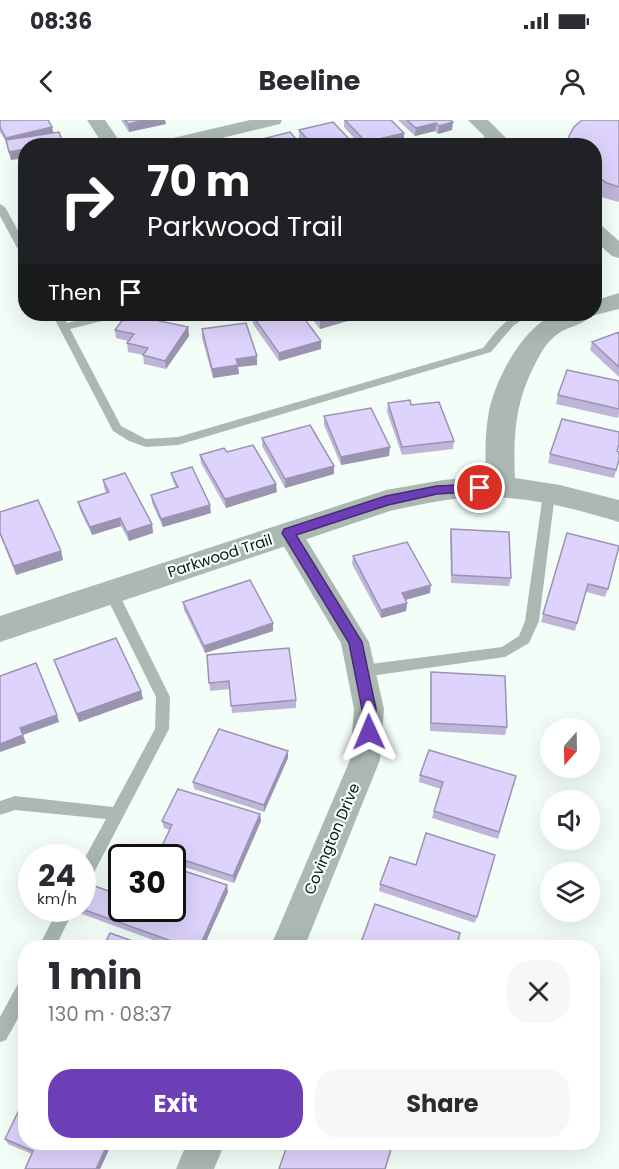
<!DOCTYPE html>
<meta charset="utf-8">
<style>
body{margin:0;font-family:Poppins,sans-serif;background:#f7f7f7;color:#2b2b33;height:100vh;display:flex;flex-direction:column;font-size:22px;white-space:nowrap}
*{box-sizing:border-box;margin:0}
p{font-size:20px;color:#7c7c81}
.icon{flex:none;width:33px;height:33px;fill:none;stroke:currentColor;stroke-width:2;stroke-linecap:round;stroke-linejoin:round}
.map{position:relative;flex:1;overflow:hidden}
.sheet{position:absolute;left:18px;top:820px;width:582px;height:210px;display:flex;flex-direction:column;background:#fff;border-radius:24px;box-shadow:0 6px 24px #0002}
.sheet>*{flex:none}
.hud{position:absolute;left:18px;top:18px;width:584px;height:183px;border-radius:24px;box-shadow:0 6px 24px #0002;background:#202124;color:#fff;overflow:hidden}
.needle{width:39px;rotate:200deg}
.tools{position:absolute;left:540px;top:598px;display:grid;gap:12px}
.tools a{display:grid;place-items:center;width:60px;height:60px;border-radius:50%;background:#fff;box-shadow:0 6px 24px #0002;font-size:30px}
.speed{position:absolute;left:18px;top:724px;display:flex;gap:12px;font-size:30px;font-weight:700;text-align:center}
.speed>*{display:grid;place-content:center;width:78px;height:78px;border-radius:50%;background:#fff;box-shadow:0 6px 24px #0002;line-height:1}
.speed small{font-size:15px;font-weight:400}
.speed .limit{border:3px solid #111;border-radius:9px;background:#fff;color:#111}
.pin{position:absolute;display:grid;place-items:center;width:51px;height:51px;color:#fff;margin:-26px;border:3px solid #fff;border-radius:50%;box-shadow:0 2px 6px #0007}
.me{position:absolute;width:66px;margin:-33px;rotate:359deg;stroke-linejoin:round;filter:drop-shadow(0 0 4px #0008)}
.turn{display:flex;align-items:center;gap:21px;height:126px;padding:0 30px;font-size:27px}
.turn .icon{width:78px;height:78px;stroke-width:2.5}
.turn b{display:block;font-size:42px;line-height:51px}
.then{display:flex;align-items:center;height:57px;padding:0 30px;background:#0003;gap:12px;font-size:22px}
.round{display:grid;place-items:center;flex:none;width:63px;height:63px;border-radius:24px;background:#f7f7f7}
.head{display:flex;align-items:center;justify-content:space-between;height:102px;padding:0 30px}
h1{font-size:36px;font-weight:700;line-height:45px}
.primary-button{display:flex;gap:12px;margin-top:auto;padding:12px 30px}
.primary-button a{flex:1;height:69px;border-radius:24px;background:#6d3fb7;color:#fff;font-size:24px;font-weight:700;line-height:69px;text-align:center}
.primary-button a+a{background:#f7f7f7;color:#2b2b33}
.status{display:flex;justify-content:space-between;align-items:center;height:42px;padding:0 30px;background:#fff;direction:ltr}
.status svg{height:16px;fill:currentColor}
header{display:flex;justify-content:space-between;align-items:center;height:78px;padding:0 30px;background:#fff;font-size:27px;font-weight:700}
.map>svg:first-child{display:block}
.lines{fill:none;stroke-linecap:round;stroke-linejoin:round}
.service{fill:#acb8b2;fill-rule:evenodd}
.minor{fill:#acb8b2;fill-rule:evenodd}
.tertiary{fill:#acb8b2;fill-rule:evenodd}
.wall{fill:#beb5d9}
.shaded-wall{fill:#9b94b0}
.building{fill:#ddd3fc;stroke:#9b94b0;stroke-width:1.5}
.route{fill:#6d3fb7;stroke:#472977;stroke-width:1.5}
.labels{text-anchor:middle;stroke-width:4.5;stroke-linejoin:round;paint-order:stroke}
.street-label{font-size:15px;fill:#0b1511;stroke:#f3fef9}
</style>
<div class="status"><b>08:36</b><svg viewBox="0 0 49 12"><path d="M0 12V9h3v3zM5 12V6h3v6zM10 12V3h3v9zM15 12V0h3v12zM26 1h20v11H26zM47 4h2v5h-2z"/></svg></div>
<header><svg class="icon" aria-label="back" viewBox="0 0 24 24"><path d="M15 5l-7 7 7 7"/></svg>Beeline<svg class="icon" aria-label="person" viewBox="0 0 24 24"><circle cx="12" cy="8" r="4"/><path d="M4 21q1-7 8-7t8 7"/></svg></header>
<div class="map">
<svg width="619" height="1049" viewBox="0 0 619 1049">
<rect width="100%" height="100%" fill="#f3fef9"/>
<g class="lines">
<path class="service" d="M 495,14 L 498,15 L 498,19 L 472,26 L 455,26 Z
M 0,84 L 5,87 L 26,125 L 26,138 L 21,135 L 0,96 Z
M 52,194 L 62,194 L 67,203 L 107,194 L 123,194 L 122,196 L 70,209 L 121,306 L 146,319 L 178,317 L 483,228 C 496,212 508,192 530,194 L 513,206 L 491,232 L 178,325 L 146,327 L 129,321 L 113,311 Z
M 549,370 L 555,374 L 539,501 L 529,523 L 505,537 L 363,557 L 358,555 L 356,551 L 358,547 L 363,545 L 502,527 L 519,516 L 525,501 L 543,374 Z
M 111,467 L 118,472 L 170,577 L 169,609 L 88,764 L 82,766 L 82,743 L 106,699 L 15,690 L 0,695 L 0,681 L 15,676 L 113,687 L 155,609 L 156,577 L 104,472 Z
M 58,789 L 74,789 L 55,828 L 38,828 Z
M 26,858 L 26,884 L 6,920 L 0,922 L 0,897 L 20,860 Z"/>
<path class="minor" d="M 87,0 L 105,0 L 123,26 L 104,26 Z
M 250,0 L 282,0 L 280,4 L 189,26 L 154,26 L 156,22 Z
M 468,0 L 488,0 L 514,26 L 494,26 Z
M 594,103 L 601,105 L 619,121 L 619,138 L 612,136 L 594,120 Z
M 289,403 L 298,406 L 369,522 L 384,589 L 380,640 L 304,828 L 270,828 L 350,640 L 354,589 L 341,523 L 276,413 L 280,406 Z
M 187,1023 L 225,1023 L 214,1049 L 176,1049 Z"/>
<path class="tertiary" d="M 619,173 L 619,189 L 591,196 C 584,205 565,207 555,216 C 545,224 540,235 534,246 C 515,283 513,317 515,358 L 560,365 L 619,380 L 619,402 C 576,389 532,377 486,377 C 454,377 421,384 390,391 L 0,522 L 0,496 L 386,370 L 443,360 L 486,356 C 485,335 485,312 489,291 C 496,258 523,207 555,194 L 594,194 L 594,181 Z"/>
</g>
<path class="wall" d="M 0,0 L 26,26 L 11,40 L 6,22 L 0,12 Z
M 121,0 L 165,0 L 166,4 L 129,12 Z
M 344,0 L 391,0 L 404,13 L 404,21 L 386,26 L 361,26 L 344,7 Z
M 398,0 L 450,0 L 452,10 L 438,14 L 435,11 L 415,16 Z
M 619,0 L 619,82 L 604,78 L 594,71 L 594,26 L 568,26 L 569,16 Z
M 299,10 L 354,26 L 306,26 L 299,18 Z
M 26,44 L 26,61 L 21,54 L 19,46 Z
M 308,194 L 361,194 L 361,197 L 320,209 Z
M 252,195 L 321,221 L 321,229 L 279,241 L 253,204 Z
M 188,207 L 189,216 L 166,249 L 144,244 L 143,235 L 128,232 L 127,223 L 128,221 L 116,218 L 115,210 Z
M 202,209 L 257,236 L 257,245 L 238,247 L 239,254 L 213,258 L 202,218 Z
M 619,212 L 619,257 L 590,230 L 592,222 Z
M 619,261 L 619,293 L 618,298 L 556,284 L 558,275 Z
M 388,283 L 454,321 L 453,329 L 402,335 L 387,292 Z
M 324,296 L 389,336 L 341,345 L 324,305 Z
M 262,318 L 334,346 L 334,354 L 285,368 L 262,326 Z
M 617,331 L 619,340 L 614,358 L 548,343 L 550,334 Z
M 227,332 L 277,372 L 226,388 L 201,343 L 200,335 Z
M 171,353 L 211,393 L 163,407 L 152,383 L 151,375 L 176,368 L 173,361 Z
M 103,360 L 152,404 L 153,413 L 129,421 L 121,406 L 92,415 L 80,390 L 78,382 L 106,373 L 104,368 Z
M 0,392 L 61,431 L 63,440 L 16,455 L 0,415 Z
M 451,409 L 511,458 L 509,466 L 451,463 L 450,417 Z
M 567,413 L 608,469 L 605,477 L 586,472 L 575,511 L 541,502 Z
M 353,436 L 430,473 L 406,480 L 407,483 L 406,491 L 381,498 L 352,444 Z
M 183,482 L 273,511 L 205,533 L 184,490 Z
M 207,535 L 296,580 L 296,588 L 232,593 L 230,569 L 210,571 Z
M 54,540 L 141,571 L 143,579 L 79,602 L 56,547 Z
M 431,552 L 507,607 L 505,615 L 430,611 L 430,560 Z
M 288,638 L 264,692 L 194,669 L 193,662 Z
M 420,655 L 516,656 L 498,719 L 432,698 L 434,691 L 441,669 L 419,662 Z
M 260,694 L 261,701 L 234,763 L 172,743 L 172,738 L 160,738 L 159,732 L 169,710 L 164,708 L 162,701 Z
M 495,735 L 475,803 L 379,771 L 380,764 L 416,745 Z
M 228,772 L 203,828 L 175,828 L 82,794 L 80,789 L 122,789 Z
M 5,1019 L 112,1023 L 100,1049 L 25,1049 L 32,1034 L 8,1024 Z"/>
<path class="shaded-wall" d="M 145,0 L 165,0 L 166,4 L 129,12 L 128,4 Z
M 453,2 L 452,10 L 438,14 L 439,6 Z
M 436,3 L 435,11 L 415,16 L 416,8 Z
M 52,7 L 54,15 L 8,26 L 6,18 Z
M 404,13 L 404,21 L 386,26 L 366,26 L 366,22 Z
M 25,29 L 26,38 L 11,40 L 9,32 Z
M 345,194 L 361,194 L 361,197 L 320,209 L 320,201 Z
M 376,194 L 388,194 L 376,197 Z
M 188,207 L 189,216 L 166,249 L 165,241 Z
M 321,221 L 321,229 L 279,241 L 279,233 Z
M 257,236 L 257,245 L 238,247 L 239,254 L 213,258 L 212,249 L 236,239 Z
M 390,327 L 389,336 L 341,345 L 341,337 Z
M 334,346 L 334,354 L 285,368 L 285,359 Z
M 276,364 L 277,372 L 226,388 L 225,379 Z
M 210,385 L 211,393 L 163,407 L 161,399 Z
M 120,398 L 121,406 L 92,415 L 90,407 Z
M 152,404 L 153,413 L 129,421 L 127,412 Z
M 61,431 L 63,440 L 16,455 L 14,446 Z
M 431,465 L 430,473 L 401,481 L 402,473 Z
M 407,483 L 406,491 L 381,498 L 381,490 Z
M 273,503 L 273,511 L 205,533 L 204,526 Z
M 141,571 L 143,579 L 79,602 L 77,594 Z
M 57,595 L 59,602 L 23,615 L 26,623 L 0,632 L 0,624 L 20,608 Z
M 288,631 L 288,638 L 264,692 L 264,685 Z
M 260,694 L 261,701 L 234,763 L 233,756 Z
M 227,765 L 228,772 L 203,828 L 199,828 Z
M 108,1023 L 112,1023 L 100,1049 L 96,1049 Z"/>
<path class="building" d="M 0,0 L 48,0 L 52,7 L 6,18 L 0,7 Z
M 125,0 L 145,0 L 128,4 Z
M 345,0 L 391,0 L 404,13 L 366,22 Z
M 407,0 L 450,0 L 453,2 L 439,6 L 436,3 L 416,8 Z
M 582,0 L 619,0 L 619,67 L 607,63 L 594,55 L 594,26 L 569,26 L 569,16 L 574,7 Z
M 333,2 L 354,24 L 347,26 L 314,26 L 299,10 Z
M 59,12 L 64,26 L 26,26 L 26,30 L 25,29 L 9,32 L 6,20 Z
M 290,12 L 302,26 L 258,26 L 254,21 Z
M 245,23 L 247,26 L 236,26 Z
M 26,44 L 26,55 L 19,46 Z
M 127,194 L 188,207 L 165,241 L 143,235 L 148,228 L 127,223 L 134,214 L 115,210 Z
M 259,194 L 301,194 L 321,221 L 279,233 L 252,195 Z
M 314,194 L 345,194 L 320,201 Z
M 246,203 L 257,236 L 236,239 L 238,245 L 212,249 L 202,209 Z
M 619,212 L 619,247 L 592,222 Z
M 567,250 L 619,261 L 619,289 L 558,275 Z
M 410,280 L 411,285 L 439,282 L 454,321 L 402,327 L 388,283 Z
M 371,288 L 390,327 L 341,337 L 324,296 Z
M 562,299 L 619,312 L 619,324 L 617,331 L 619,332 L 619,340 L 616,350 L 550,334 Z
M 310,305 L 334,346 L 285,359 L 262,318 Z
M 253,325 L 276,364 L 225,379 L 200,335 L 224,328 L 227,332 Z
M 192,347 L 210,385 L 161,399 L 151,375 L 178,367 L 171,353 Z
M 125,353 L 152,404 L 127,412 L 120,398 L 90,407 L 78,382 L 109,372 L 103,360 Z
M 38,380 L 61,431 L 14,446 L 0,413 L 0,392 Z
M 451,409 L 509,412 L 511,458 L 452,455 Z
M 567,413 L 619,426 L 608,469 L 588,464 L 577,503 L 543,494 Z
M 407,422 L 431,465 L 402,473 L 407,483 L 381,490 L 353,436 Z
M 250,460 L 273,503 L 204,526 L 183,482 Z
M 116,518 L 141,571 L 77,594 L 54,540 Z
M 289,528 L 296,580 L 231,586 L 229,561 L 209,563 L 207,535 Z
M 36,543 L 57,595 L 20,608 L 23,615 L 0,624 L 0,556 Z
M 431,552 L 505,556 L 507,607 L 431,603 Z
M 219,609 L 288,631 L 264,685 L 193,662 Z
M 429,630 L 516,656 L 499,712 L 434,691 L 443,662 L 420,655 Z
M 178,669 L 260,694 L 233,756 L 159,732 L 172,705 L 162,701 Z
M 426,713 L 495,735 L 477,797 L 380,764 L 390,737 L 416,745 Z
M 172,747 L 227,765 L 199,828 L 191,828 L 82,789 L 82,782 L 92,765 L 122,776 L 122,789 L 172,789 Z
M 375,784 L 460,813 L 456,828 L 359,828 Z
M 110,813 L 152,828 L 103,828 Z
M 22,984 L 26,985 L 26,1023 L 108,1023 L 96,1049 L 25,1049 L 33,1031 L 5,1019 Z
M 288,1023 L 393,1023 L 385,1049 L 279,1049 Z"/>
<path class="route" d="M 480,364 L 484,365 L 484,371 L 437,374 L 388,385 L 296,415 L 362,522 L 376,589 L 374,616 L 363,616 L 361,612 L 362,589 L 349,523 L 282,413 L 284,409 L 386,376 L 437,366 Z"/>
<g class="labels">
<g class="street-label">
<text transform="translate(220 436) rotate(-18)" y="5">Parkwood Trail</text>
<text transform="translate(332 719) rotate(-67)" y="5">Covington Drive</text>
</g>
</g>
</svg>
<div class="tools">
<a><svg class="needle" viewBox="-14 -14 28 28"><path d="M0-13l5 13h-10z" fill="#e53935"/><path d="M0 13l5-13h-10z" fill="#7c7c81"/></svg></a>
<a><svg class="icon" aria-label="sound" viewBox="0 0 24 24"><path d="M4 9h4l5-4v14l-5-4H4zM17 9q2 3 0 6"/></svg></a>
<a><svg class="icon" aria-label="layers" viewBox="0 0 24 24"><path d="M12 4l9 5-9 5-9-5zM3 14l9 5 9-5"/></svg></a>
</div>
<div class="speed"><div>24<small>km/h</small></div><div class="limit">30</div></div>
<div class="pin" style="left:480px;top:368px;background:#d93025"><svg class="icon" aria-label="arrive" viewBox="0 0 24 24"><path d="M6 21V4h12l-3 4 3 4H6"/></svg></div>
<svg class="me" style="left:369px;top:612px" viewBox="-20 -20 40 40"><path d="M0-17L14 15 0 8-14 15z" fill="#6d3fb7" stroke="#fff" stroke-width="4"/></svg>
<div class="hud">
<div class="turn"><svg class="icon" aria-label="right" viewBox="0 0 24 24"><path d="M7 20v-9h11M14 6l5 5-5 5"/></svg><div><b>70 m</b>Parkwood Trail</div></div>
<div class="then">Then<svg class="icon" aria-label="arrive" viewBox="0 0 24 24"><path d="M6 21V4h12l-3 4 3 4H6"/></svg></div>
</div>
<section class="sheet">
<div class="head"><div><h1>1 min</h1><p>130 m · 08:37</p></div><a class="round"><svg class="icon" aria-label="close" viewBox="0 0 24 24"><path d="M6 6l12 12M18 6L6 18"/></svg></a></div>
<div class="primary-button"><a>Exit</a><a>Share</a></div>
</section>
</div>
